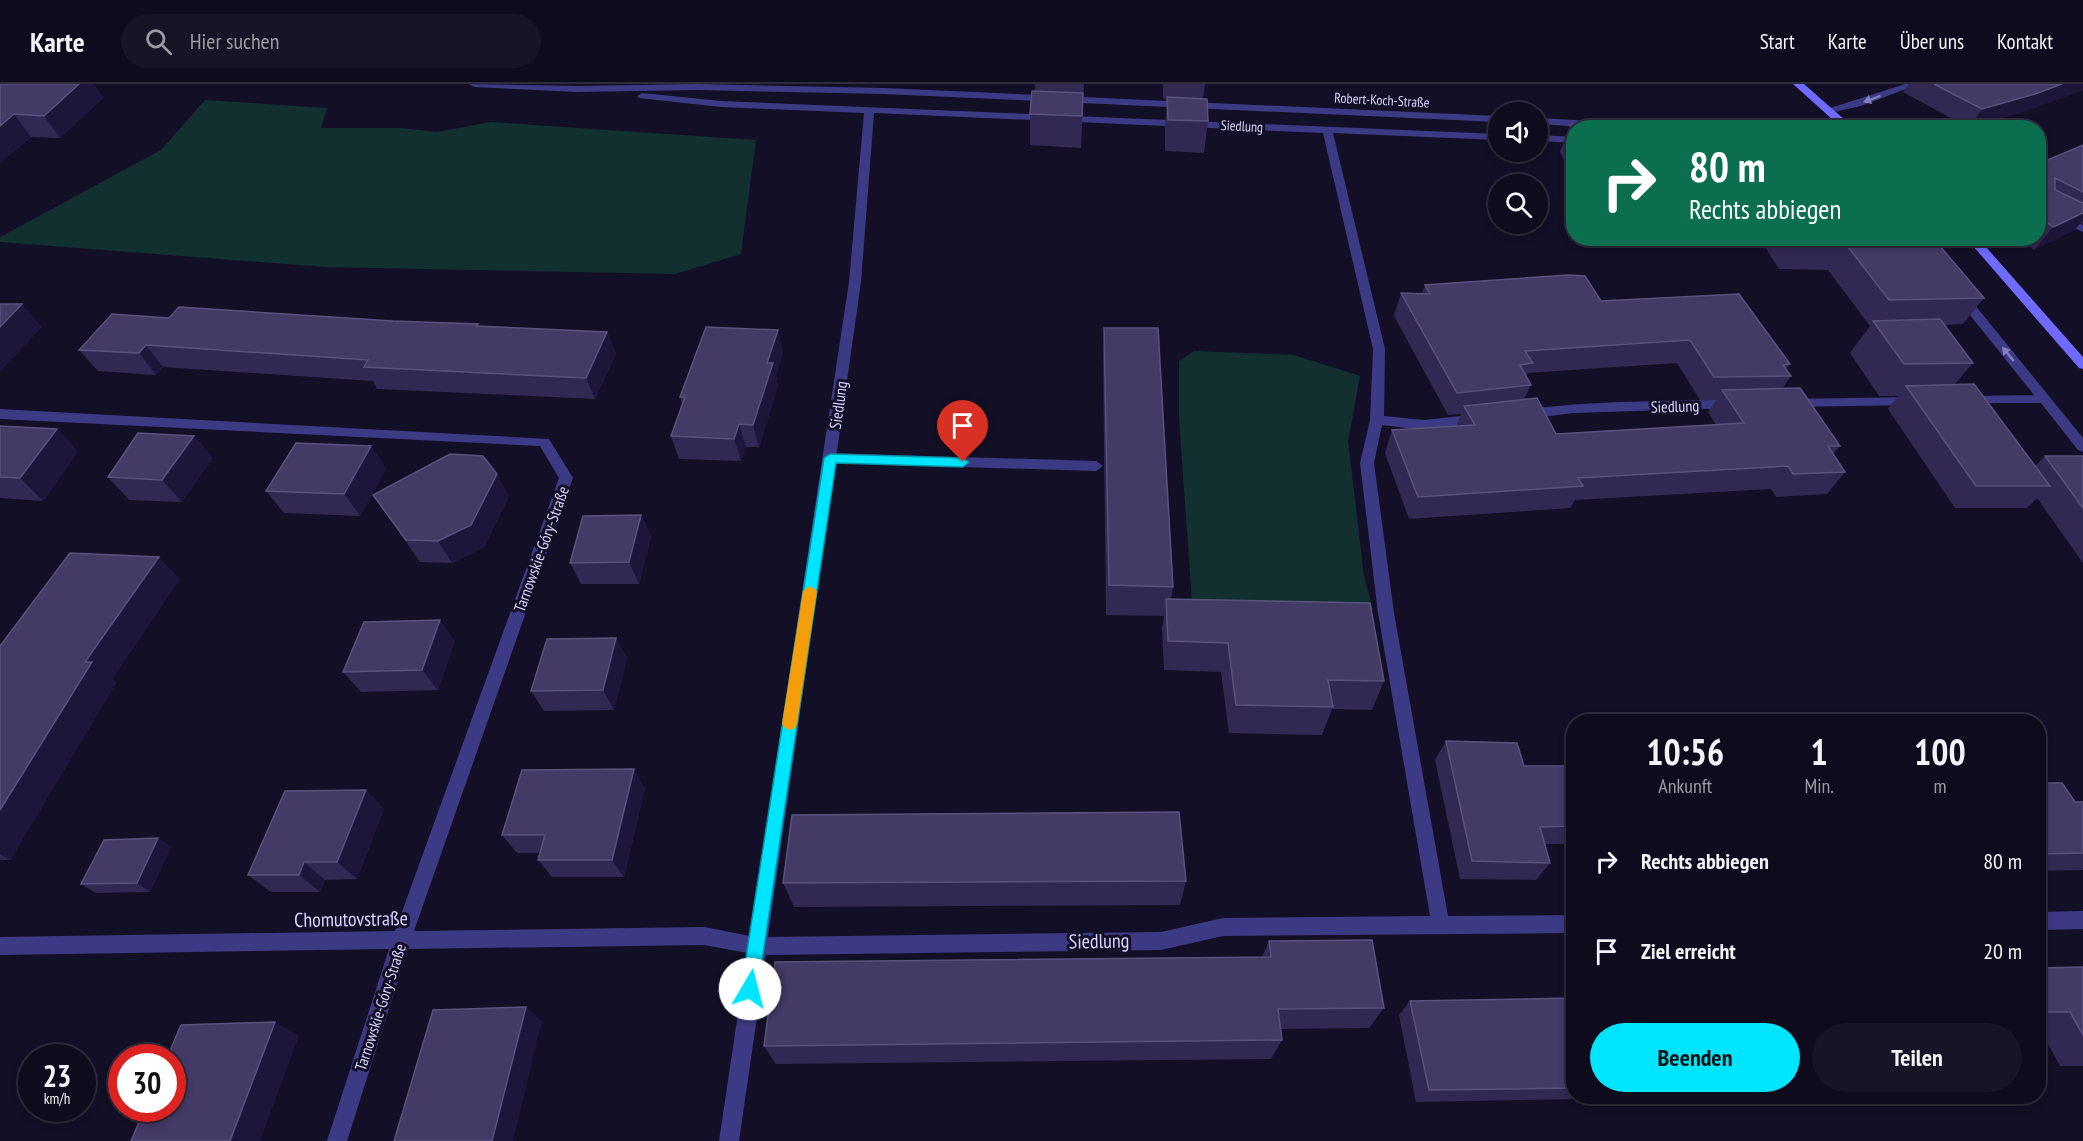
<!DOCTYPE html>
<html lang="de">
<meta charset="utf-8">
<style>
body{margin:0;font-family:"PT Sans Narrow",sans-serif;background:#171425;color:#f1f3f6;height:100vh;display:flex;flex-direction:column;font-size:22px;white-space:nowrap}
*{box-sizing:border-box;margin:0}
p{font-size:20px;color:#9b9ba3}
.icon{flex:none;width:33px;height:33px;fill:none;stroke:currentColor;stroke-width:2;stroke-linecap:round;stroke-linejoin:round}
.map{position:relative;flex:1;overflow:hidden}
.details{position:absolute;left:1566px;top:630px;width:480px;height:390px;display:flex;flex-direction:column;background:#0e0b1c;border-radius:24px;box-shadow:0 3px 9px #0003,0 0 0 2px #2e2b3b}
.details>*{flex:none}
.guide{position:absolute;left:1566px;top:36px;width:480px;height:126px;border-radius:24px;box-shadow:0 3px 9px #0003,0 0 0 2px #2e2b3b;background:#0b6e4f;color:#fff;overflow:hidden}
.controls{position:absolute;left:1488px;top:18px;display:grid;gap:12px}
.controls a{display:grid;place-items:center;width:60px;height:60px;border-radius:50%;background:#0e0b1c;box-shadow:0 3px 9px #0003,0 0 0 2px #2e2b3b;font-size:30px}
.speed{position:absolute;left:18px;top:960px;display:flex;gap:12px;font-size:30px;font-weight:700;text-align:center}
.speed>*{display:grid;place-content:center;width:78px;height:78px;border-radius:50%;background:#0e0b1c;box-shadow:0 3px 9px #0003,0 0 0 2px #2e2b3b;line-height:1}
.speed small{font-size:15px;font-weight:400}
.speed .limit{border:9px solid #d22;background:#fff;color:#111}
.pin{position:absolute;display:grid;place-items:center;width:51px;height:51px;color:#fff;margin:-62px -26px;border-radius:50% 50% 50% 0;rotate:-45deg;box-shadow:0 0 6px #0007}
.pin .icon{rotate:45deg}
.me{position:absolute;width:66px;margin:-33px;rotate:8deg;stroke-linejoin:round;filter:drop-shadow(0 0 4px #0008)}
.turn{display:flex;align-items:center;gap:21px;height:126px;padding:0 24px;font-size:27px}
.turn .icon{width:78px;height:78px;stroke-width:2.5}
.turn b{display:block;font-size:42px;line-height:51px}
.eta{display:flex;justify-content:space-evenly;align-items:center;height:102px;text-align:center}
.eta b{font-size:36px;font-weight:700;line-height:42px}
.cta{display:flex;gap:12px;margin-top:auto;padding:12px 24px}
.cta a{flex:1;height:69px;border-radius:36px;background:#00e5ff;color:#111;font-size:24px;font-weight:700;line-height:69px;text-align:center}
.cta a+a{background:#171425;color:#f1f3f6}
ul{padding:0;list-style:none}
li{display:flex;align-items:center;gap:18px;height:90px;padding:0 24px}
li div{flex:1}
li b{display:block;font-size:22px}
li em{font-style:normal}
header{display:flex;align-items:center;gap:36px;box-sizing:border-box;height:84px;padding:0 30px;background:#0e0b1c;border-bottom:2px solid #2e2b3b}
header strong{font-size:28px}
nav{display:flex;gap:33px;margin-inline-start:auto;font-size:21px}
.search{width:420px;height:54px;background:#171425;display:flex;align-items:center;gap:15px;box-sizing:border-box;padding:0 21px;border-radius:33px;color:#9b9ba3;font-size:22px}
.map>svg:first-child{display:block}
.green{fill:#12302f}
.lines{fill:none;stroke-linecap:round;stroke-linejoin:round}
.lane{fill:#3d3a85;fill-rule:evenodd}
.street{fill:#3d3a85;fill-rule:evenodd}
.secondary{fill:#6f6bff;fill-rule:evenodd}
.wall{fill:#312854;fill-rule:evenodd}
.shaded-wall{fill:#1d163a}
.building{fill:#433a66;stroke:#5a527e;stroke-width:1.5}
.oneway{fill:#837fbc}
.route{fill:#00e5ff;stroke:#0095a6;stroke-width:1.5}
.slow{fill:#f59e0b}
.labels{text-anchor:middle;stroke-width:6;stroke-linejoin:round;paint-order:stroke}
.far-street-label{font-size:14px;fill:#d9d4ff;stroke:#130f26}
.street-label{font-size:16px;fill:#d9d4ff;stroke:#130f26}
.near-street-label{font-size:20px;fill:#d9d4ff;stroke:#130f26}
</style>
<header>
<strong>Karte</strong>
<div class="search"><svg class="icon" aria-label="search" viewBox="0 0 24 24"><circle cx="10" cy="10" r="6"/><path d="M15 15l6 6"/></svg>Hier suchen</div>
<nav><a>Start</a><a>Karte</a><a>Über uns</a><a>Kontakt</a></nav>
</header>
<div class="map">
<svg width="2083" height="1057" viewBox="0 0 2083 1057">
<rect width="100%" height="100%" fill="#130f26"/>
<path class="green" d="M 205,16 L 327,24 L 321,44 L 401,44 L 437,48 L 490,38 L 756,56 L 741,170 L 675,190 L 324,183 L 0,158 L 0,153 L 161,66 Z
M 1194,267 L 1294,271 L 1360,292 L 1348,357 L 1364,492 L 1373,526 L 1192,518 L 1179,335 L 1179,277 Z"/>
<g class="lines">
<path class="lane" d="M 830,369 L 1096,377 L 1103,382 L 1096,387 L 830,379 L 823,374 Z"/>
<path class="street" d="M 469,0 L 577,2 L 697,0 L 884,4 L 1498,32 L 1498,38 L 884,10 L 697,6 L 577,8 L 474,3 Z
M 1905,0 L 1919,0 L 1861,22 L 1829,29 L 1824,26 Z
M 642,9 L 721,17 L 1498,50 L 1498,56 L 1333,49 L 1385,265 L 1384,332 L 1424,336 L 1479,330 L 1486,335 L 1479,340 L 1424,346 L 1382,341 L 1374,379 L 1394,529 L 1448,832 L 1574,831 L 1574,849 L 1223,852 L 1161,866 L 766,871 L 739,1057 L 719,1057 L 747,869 L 704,861 L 408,865 L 347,1057 L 327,1057 L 389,865 L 0,871 L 0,853 L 395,847 L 559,394 L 540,362 L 0,335 L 0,325 L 549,355 L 573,394 L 414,847 L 704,843 L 750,852 L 849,198 L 864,29 L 721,23 L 639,14 L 637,12 ZM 874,29 L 1323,49 L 1373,265 L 1370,336 L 1360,379 L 1378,529 L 1430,832 L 1223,834 L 1161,848 L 768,853 L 861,198 Z
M 1538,34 L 1662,41 L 1667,44 L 1599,44 L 1538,40 Z
M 1538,51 L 1574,53 L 1574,59 L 1538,57 Z
M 2038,119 L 2083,141 L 2083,148 L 2038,127 Z
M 1962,209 L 1966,210 L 2083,354 L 2083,368 L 2078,366 L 2041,319 L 1962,319 L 1961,316 L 1962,313 L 1967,312 L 2034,311 L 1958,216 L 1956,213 Z
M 1913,313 L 1919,317 L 1913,321 L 1790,323 L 1784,319 L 1790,315 Z
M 1733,316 L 1739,320 L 1733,324 L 1573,329 L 1526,335 L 1519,330 C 1530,317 1705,316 1733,316 Z
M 2083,827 L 2083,845 L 2038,846 L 2038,828 Z"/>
<path class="secondary" d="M 1793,0 L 1804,0 L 1854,44 L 1842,44 Z
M 1966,154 L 1978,154 L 2083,273 L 2083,285 L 2079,284 Z"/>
</g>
<path class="wall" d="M 0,0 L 94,0 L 103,14 L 60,54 L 31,53 L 0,79 Z
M 1035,0 L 1084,0 L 1081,64 L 1030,61 L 1030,30 L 1035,7 Z
M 1163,0 L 1205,0 L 1203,14 L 1208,37 L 1204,69 L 1165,67 L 1165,44 L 1167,15 L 1163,14 Z
M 1909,0 L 2083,0 L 2083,6 L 2022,28 L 1969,44 L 1903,8 Z
M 1570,41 L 1574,44 L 1574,99 L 1560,68 Z
M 2083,61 L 2083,140 L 2081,139 L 2074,146 L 2034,166 L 2021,154 L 2038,154 L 2038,80 Z
M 1708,154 L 1923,154 L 1984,214 L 1963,240 L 1944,241 L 1973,279 L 1954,301 L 2035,382 L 2045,372 L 2083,372 L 2083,479 L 2037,414 L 2027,424 L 1955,424 L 1888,325 L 1898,312 L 1879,312 L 1850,269 L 1870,242 L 1828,186 L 1779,185 L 1760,155 Z
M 1425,201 L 1601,217 L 1790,280 L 1786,286 L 1791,292 L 1782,305 L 1840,362 L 1833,370 L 1845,388 L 1827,410 L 1776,413 L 1771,405 L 1575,416 L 1570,424 L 1409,435 L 1385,369 L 1392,346 L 1456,343 L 1461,330 L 1448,331 L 1394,232 L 1401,209 L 1422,210 ZM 1677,279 L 1700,316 L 1716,316 L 1708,328 L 1716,341 L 1556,350 L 1524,315 L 1531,301 L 1526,293 L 1528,289 Z
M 169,234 L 479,242 L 607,248 L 616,270 L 595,315 L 377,305 L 373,297 L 163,283 L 156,291 L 98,287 L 79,266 Z
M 1104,244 L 1173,503 L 1171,515 L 1384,597 L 1372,626 L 1332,625 L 1322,651 L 1229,649 L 1221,588 L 1164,586 L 1162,545 L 1164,532 L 1106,531 L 1103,276 Z
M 778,246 L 783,268 L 776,292 L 778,302 L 759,363 L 746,363 L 741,377 L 679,375 L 671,352 L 682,321 L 680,313 Z
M 0,342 L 57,345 L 78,368 L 43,417 L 0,414 Z
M 194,352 L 213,374 L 182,418 L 129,416 L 108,393 Z
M 371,362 L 386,385 L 360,432 L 284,429 L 266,407 Z
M 373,411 L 509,412 L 484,463 L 452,479 L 420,478 Z
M 641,431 L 651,453 L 639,500 L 581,500 L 570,479 Z
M 180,495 L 112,595 L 116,599 L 10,776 L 0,776 L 0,562 Z
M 616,554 L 627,574 L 614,626 L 544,627 L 531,607 Z
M 455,557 L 438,606 L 361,608 L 343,588 Z
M 1446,657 L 1524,682 L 1574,682 L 1574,760 L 1545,760 L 1550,779 L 1536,796 L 1460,795 L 1435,676 Z
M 2038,699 L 2075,718 L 2083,718 L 2083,786 L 2038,787 Z
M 645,704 L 624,793 L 552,793 L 538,776 L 540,769 L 517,769 L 502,751 Z
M 366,706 L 384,725 L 357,795 L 325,796 L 320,808 L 271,808 L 248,791 Z
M 158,754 L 171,763 L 150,808 L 96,809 L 81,800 Z
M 1186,797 L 1180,821 L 794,823 L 783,799 Z
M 1269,857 L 1384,924 L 1369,944 L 1280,945 L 1282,956 L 1271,975 L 776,980 L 764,962 L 1262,873 Z
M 2083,883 L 2083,982 L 2060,982 L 2038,942 L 2038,884 Z
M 1574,914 L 1574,1012 L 1584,1012 L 1580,1015 L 1416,1018 L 1399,931 L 1410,917 Z"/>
<path class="shaded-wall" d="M 79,0 L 94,0 L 103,14 L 60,54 L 44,32 Z
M 2062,0 L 2083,0 L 2083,6 L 2022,28 L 1969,44 L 1982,25 Z
M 14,30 L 31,53 L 0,79 L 0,42 Z
M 2083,129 L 2083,136 L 2074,146 L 2034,166 L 2053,143 Z
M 22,220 L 42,243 L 0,288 L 0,243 Z
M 778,246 L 783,268 L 776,292 L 778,302 L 759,363 L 753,341 L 767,279 Z
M 607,248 L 616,270 L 595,315 L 586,294 Z
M 146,261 L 163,283 L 156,291 L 139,269 Z
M 739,340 L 746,363 L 741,377 L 734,355 Z
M 57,345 L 78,368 L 43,417 L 20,394 Z
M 194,352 L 213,374 L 182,418 L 162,396 Z
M 371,362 L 386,385 L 360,432 L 344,410 Z
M 497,390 L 509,412 L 484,463 L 452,479 L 438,457 Z
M 641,431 L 651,453 L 639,500 L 629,478 Z
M 159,473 L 180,495 L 112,595 L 116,599 L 10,776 L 0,770 L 0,726 L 85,578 Z
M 440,536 L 455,557 L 438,606 L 422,586 Z
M 616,554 L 627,574 L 614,626 L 603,606 Z
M 634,685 L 645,704 L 624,793 L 612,776 Z
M 366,706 L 384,725 L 357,795 L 337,778 Z
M 158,754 L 171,763 L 150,808 L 137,799 Z
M 304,778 L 325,796 L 320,808 L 299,791 Z
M 526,923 L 542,937 L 513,1057 L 492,1057 Z
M 275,938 L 299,952 L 260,1057 L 230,1057 Z"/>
<path class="building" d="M 0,0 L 79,0 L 44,32 L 14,30 L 0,42 Z
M 1934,0 L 2062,0 L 2035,10 L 1982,25 Z
M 1032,7 L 1083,9 L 1082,32 L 1030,30 Z
M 1167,13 L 1207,15 L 1208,37 L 1168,36 Z
M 1570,41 L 1637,42 L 1637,44 L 1574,44 L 1574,49 Z
M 2083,61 L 2083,108 L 2055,94 L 2055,106 L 2083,119 L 2083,129 L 2053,143 L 2038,131 L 2038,80 Z
M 1792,154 L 1934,155 L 1984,214 L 1889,216 L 1845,159 L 1795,159 Z
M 1568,191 L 1585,192 L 1601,217 L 1739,210 L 1790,280 L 1783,281 L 1791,292 L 1714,293 L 1690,256 L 1525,267 L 1533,279 L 1520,281 L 1531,301 L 1457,309 L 1401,209 L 1430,210 L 1425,201 Z
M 0,220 L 22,220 L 0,243 Z
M 179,223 L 393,237 L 478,240 L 476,242 L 607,248 L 586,294 L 364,283 L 368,276 L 146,261 L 139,269 L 79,266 L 112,230 L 169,234 Z
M 1940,235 L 1973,279 L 1904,280 L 1873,237 Z
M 706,243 L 778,246 L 767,279 L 773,279 L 753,341 L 739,340 L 734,355 L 671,352 L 685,313 L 680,313 Z
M 1104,244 L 1158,244 L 1173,503 L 1109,501 Z
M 1974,300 L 2050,402 L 1976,402 L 1906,302 Z
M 1800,304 L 1840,362 L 1828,362 L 1845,388 L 1793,390 L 1788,382 L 1578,394 L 1583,402 L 1418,413 L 1392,346 L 1475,341 L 1464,322 L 1537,314 L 1556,350 L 1744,339 L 1722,306 Z
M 0,342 L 57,345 L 20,394 L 0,393 Z
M 138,349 L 194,352 L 162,396 L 108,393 Z
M 296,359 L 371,362 L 344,410 L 266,407 Z
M 450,370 L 483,372 L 497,390 L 471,441 L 438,457 L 406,456 L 373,411 Z
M 2045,372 L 2083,372 L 2083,424 Z
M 641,431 L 629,478 L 570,479 L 583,432 Z
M 70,469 L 159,473 L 85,578 L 92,578 L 0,726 L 0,562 Z
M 1166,515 L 1370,519 L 1384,597 L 1328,596 L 1333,623 L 1236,621 L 1228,559 L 1168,557 Z
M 440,536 L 422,586 L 343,588 L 364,538 Z
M 616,554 L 603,606 L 531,607 L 547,555 Z
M 1446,657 L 1517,659 L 1524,682 L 1574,682 L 1574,742 L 1540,743 L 1550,779 L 1472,777 Z
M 634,685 L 612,776 L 538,776 L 545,751 L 502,751 L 522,686 Z
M 2038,699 L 2062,699 L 2075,718 L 2083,718 L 2083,769 L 2038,770 Z
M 366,706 L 337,778 L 304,778 L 299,791 L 248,791 L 285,707 Z
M 1179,728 L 1186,797 L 783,799 L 792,731 Z
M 158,754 L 137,799 L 81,800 L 104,756 Z
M 1372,856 L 1384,924 L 1278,925 L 1282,956 L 764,962 L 775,878 L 1271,873 L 1269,857 Z
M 2083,883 L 2083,951 L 2070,928 L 2038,928 L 2038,884 Z
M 1574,914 L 1574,1004 L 1429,1006 L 1410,917 Z
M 526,923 L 492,1057 L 394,1057 L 433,926 Z
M 275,938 L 230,1057 L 131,1057 L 145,1024 L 172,1024 L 172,974 L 167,974 L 181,941 Z"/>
<defs><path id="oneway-solid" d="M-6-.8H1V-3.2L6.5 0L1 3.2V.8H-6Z" transform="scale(1.5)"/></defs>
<g class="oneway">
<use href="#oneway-solid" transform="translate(1872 15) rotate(160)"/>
<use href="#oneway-solid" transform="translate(2008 270) rotate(-129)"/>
</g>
<path class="route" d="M 830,370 L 963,374 L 969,378 L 963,383 L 836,379 L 758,905 L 756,911 L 750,914 L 744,911 L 741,905 L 824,374 Z"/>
<path class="slow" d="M 810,502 L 817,507 L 797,640 L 795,644 L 790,646 L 785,644 L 782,640 L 803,507 Z"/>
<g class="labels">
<g class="far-street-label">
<text transform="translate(1382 16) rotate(3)" y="5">Robert-Koch-Straße</text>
<text transform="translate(1242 42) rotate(3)" y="5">Siedlung</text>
</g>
<g class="street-label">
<text transform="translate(838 321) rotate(-82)" y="6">Siedlung</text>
<text transform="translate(1675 322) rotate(-2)" y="6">Siedlung</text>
<text transform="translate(541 465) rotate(-70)" y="6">Tarnowskie-Góry-Straße</text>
<text transform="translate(380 923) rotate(-72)" y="6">Tarnowskie-Góry-Straße</text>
</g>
<g class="near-street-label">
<text transform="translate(351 835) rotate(-1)" y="7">Chomutovstraße</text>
<text transform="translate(1099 857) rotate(-1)" y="7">Siedlung</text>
</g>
</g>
</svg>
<div class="controls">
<a><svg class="icon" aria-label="sound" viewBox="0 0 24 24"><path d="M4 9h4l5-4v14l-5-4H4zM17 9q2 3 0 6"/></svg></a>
<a><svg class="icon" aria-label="search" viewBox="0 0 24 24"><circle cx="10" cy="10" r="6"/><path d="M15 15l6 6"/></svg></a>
</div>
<div class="speed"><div>23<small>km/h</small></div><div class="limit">30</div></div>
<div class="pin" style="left:963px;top:378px;background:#d93025"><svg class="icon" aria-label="arrive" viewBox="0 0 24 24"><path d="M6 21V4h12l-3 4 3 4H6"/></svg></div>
<svg class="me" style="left:750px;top:905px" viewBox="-20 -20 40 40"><circle r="19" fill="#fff"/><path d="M0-13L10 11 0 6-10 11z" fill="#00e5ff"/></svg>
<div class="guide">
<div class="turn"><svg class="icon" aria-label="right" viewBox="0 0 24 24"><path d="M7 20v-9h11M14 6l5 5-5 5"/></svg><div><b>80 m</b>Rechts abbiegen</div></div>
</div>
<section class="details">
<div class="eta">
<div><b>10:56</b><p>Ankunft</p></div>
<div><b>1</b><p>Min.</p></div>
<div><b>100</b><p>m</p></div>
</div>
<ul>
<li><svg class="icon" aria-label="right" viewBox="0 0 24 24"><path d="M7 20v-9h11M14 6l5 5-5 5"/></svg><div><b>Rechts abbiegen</b></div><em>80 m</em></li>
<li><svg class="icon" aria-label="arrive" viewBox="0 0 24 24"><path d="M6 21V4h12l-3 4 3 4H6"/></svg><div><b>Ziel erreicht</b></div><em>20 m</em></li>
</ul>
<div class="cta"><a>Beenden</a><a>Teilen</a></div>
</section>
</div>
